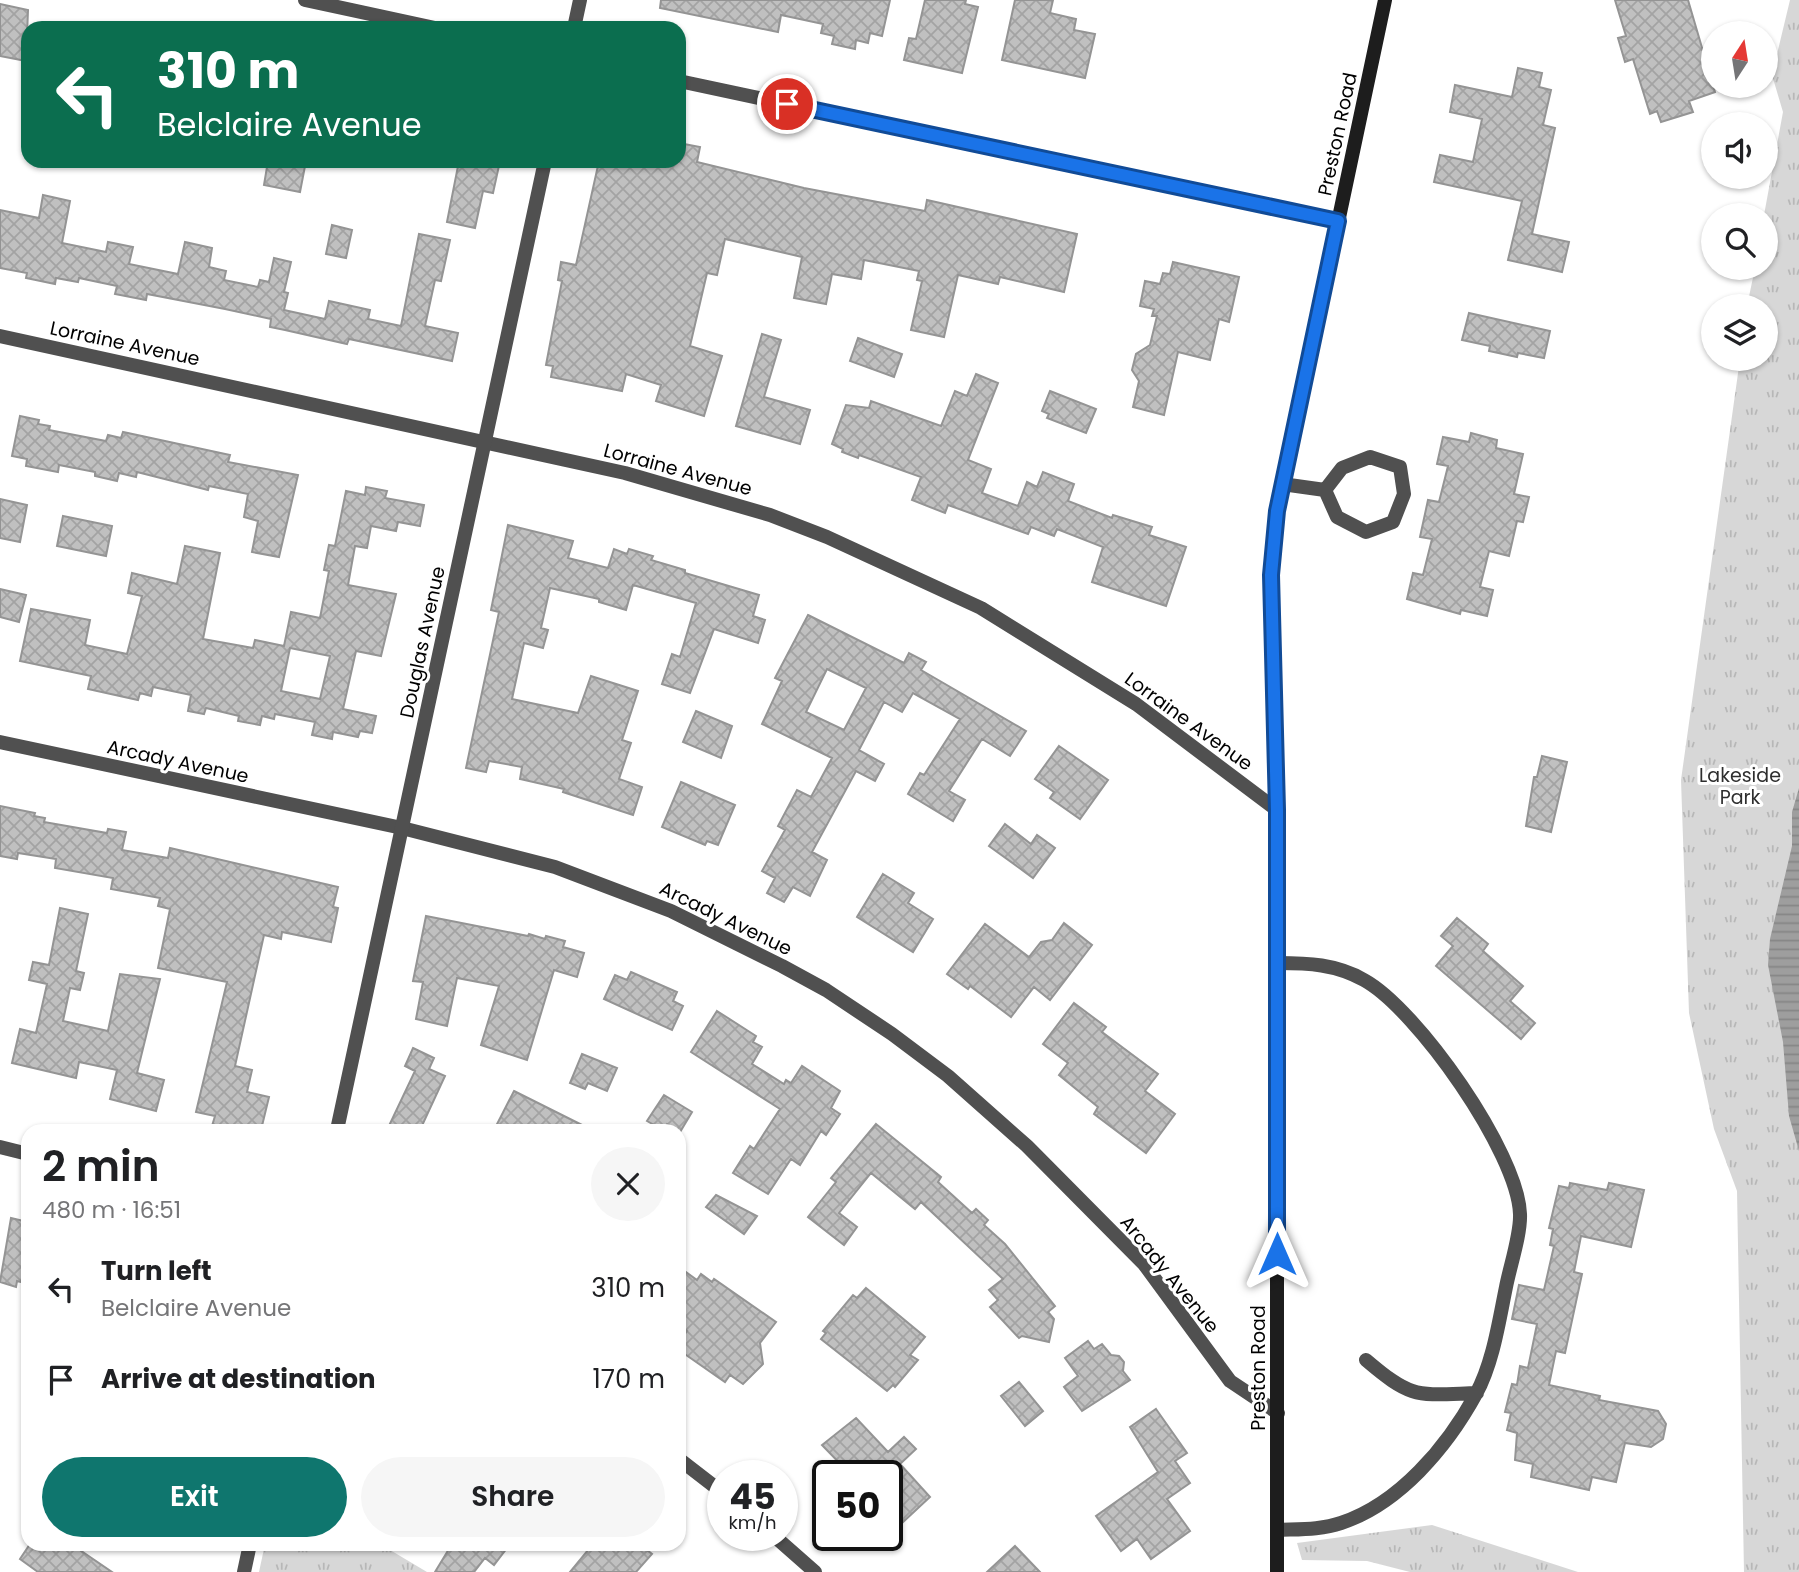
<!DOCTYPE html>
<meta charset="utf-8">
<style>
body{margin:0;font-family:Poppins,sans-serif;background:#f6f6f6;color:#202124;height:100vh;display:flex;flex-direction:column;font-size:26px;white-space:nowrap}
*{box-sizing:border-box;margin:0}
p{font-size:23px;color:#757577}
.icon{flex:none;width:38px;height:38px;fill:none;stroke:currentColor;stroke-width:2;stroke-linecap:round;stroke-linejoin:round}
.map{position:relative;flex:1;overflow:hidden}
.panel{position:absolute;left:21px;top:1124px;width:665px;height:427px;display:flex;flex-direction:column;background:#fff;border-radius:21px;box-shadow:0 2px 5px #0004}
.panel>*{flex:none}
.hud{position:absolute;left:21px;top:21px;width:665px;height:147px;border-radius:21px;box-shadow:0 2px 5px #0004;background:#0b6e4f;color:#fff;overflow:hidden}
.needle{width:46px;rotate:12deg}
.controls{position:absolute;left:1701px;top:21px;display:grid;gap:14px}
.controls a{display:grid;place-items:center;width:77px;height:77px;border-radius:50%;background:#fff;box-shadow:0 2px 5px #0004;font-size:35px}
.speed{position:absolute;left:707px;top:1460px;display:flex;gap:14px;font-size:35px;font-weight:700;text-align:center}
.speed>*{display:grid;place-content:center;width:91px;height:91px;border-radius:50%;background:#fff;box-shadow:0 2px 5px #0004;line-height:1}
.speed small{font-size:18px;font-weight:400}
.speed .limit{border:4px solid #111;border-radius:10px;background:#fff;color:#111}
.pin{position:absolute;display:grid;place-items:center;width:60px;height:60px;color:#fff;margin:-30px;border:4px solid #fff;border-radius:50%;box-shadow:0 2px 7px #0007}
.me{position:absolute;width:77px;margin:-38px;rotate:0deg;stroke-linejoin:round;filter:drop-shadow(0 0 5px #0008)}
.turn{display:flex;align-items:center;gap:24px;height:147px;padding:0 21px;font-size:32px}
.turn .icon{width:91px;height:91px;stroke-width:2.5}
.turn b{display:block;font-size:49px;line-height:60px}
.round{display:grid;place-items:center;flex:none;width:74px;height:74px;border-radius:37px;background:#f6f6f6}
.headline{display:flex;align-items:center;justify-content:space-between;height:119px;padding:0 21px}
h1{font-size:42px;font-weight:600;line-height:52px}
.action{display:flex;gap:14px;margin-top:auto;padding:14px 21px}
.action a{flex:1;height:80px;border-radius:42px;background:#0f766e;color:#fff;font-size:28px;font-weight:600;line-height:80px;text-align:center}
.action a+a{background:#f6f6f6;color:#202124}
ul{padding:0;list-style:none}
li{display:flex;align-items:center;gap:21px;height:91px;padding:0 21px}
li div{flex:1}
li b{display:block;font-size:26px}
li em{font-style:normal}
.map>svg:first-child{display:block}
.park{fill:url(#park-tufts)}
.water{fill:url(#water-rules)}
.building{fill:url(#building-cross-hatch);stroke:#949494;stroke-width:2;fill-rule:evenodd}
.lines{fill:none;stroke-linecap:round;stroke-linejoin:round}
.service{stroke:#505050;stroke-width:14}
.minor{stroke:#505050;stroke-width:14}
.tertiary{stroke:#505050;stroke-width:14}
.secondary{stroke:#1d1d1d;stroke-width:14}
.route-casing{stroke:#114b97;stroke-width:18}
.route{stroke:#1a73e8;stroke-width:12}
.labels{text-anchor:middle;stroke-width:6;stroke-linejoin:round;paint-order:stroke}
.street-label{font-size:19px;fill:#000;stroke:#fff}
.park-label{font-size:19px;fill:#2e2e2e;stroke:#fff}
</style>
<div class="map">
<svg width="1799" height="1572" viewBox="0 0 1799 1572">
<defs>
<pattern id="park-tufts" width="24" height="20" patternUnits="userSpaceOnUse" patternTransform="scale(1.75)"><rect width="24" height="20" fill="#d7d7d7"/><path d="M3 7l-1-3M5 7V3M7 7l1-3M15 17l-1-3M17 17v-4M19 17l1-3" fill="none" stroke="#b7b7b7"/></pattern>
<pattern id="water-rules" width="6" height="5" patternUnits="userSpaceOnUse" patternTransform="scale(1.75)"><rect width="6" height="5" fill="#9e9e9e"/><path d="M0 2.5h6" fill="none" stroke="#868686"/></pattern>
<pattern id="building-cross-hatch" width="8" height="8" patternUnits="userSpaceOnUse" patternTransform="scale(1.75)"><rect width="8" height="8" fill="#c0c0c0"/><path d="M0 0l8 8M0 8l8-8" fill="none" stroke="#a3a3a3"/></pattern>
</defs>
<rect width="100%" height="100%" fill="#fff"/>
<path class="park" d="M 1790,0 L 1799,0 L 1799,1572 L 1744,1572 L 1737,1191 L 1714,1129 L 1689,1013 L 1681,780 L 1740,359 L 1766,359 L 1766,306 L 1747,306 L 1755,268 L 1766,268 L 1764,215 L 1783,112 L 1772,75 Z
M 1432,1525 L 1578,1572 L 1410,1572 L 1367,1561 L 1302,1560 L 1297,1543 Z
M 265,1544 L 380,1544 L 427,1572 L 259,1572 Z"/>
<path class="water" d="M 1799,788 L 1799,1151 L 1789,1116 L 1783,1042 L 1768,965 L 1770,939 L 1792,846 L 1792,812 Z"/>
<path class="building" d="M 661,0 L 890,0 L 882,36 L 870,33 L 868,43 L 856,40 L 855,49 L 832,44 L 834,36 L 821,33 L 823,24 L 781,15 L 778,32 L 660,8 Z
M 925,0 L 966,0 L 965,4 L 978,7 L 962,73 L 904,60 L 909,38 L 916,39 Z
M 1015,0 L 1053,0 L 1050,13 L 1076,19 L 1074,30 L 1095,34 L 1085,78 L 1002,60 Z
M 1615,0 L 1688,0 L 1715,92 L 1689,101 L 1693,112 L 1661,122 L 1657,111 L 1650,114 L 1633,59 L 1625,62 L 1618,38 L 1626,36 Z
M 0,4 L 28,10 L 26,61 L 0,56 Z
M 1518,68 L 1542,73 L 1539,87 L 1551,90 L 1543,125 L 1555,128 L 1532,234 L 1569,242 L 1562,272 L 1508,260 L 1522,201 L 1434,182 L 1440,155 L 1473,162 L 1482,119 L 1450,112 L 1455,85 L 1512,97 Z
M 679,143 L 700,147 L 697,162 L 804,188 L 925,211 L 927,200 L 1077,234 L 1064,292 L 1000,277 L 998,284 L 958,275 L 944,337 L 911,330 L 922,281 L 917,280 L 919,271 L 864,260 L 861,279 L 832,274 L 826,304 L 794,298 L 802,257 L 725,239 L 717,275 L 707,273 L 690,346 L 722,356 L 704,416 L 656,401 L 661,385 L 626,374 L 622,391 L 551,377 L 553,366 L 546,365 L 562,281 L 558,280 L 561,262 L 576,265 L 599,161 L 679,161 Z
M 268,161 L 306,161 L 300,192 L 264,185 Z
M 459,161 L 500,161 L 493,193 L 483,191 L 475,228 L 447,222 Z
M 43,195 L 70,201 L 62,243 L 106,252 L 108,242 L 133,247 L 129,264 L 178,274 L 185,242 L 212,248 L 209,267 L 226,271 L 224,280 L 258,287 L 260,280 L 269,282 L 274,258 L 291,262 L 284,292 L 288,293 L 284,310 L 325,319 L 329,301 L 370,310 L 368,319 L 401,326 L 419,234 L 450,240 L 441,281 L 435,280 L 425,326 L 458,333 L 452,361 L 349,339 L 347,344 L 285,330 L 270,327 L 271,319 L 225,309 L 147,294 L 146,300 L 115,294 L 117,286 L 79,278 L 78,282 L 56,278 L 55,284 L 26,278 L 27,273 L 0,268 L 0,210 L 39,218 Z
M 332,225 L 352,230 L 346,258 L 326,254 Z
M 1173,262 L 1239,277 L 1229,322 L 1219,319 L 1210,360 L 1178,352 L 1164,415 L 1133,407 L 1139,381 L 1132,370 L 1136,354 L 1150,345 L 1157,316 L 1152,316 L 1154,309 L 1140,306 L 1145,281 L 1160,284 L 1163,273 L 1170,274 Z
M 1469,313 L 1550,331 L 1544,358 L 1518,353 L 1517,357 L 1489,351 L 1490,346 L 1462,340 Z
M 762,334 L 781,340 L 764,397 L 810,410 L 800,444 L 736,426 Z
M 858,338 L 902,354 L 894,377 L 850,361 Z
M 976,374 L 998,383 L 968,460 L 991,469 L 982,493 L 1018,506 L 1027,482 L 1037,487 L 1043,472 L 1074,484 L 1068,501 L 1112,518 L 1113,515 L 1152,527 L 1149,535 L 1186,547 L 1166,606 L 1092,582 L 1103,547 L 1057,529 L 1054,536 L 1031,527 L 1028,534 L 948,505 L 945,513 L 912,500 L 921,477 L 859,455 L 858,458 L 842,452 L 843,449 L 832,444 L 846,405 L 869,408 L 871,401 L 941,426 L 955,391 L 967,396 Z
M 1050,391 L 1096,409 L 1086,433 L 1047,418 L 1049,414 L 1042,411 Z
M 20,416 L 39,420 L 38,424 L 50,426 L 49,430 L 106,441 L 108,435 L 121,438 L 123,432 L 230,455 L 228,462 L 298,475 L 279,557 L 252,552 L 258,521 L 244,517 L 248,494 L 209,486 L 208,490 L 137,472 L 136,477 L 119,473 L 117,481 L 95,476 L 95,472 L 59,465 L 58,472 L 26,466 L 27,459 L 12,456 Z
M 1471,433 L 1497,440 L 1496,448 L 1523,454 L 1514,494 L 1529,497 L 1523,522 L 1517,521 L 1509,556 L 1489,551 L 1480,587 L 1493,590 L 1487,616 L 1461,610 L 1460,614 L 1407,599 L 1413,573 L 1423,575 L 1432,539 L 1420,537 L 1428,500 L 1439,502 L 1448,466 L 1437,464 L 1443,437 L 1469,442 Z
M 366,487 L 387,491 L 385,498 L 424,505 L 420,526 L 398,522 L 396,531 L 371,526 L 367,548 L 355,546 L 348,585 L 396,594 L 381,656 L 356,651 L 343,709 L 376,716 L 372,733 L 360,731 L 358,737 L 333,732 L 332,739 L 312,735 L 315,722 L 275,714 L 274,719 L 262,716 L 260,725 L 238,721 L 239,716 L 206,708 L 204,714 L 188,711 L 191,695 L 153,687 L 151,696 L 140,693 L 138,700 L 88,689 L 91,676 L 20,661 L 31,609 L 90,620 L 85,645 L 127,654 L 142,596 L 128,593 L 132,573 L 177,584 L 185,546 L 220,553 L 203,639 L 253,648 L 255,640 L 284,646 L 291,612 L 320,618 L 329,571 L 324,570 L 329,545 L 335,546 L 346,491 L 365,495 ZM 290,648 L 330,656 L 320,699 L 281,691 Z
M 0,499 L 27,505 L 20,542 L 0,538 Z
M 63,516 L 112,526 L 106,556 L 57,546 Z
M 508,525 L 573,541 L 568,558 L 608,568 L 614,549 L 627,554 L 629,549 L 653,556 L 651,560 L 685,570 L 685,573 L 759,595 L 753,616 L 765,620 L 758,643 L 714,629 L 690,693 L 662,684 L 672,654 L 680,657 L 696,603 L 633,585 L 626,610 L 599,602 L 599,599 L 550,588 L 541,628 L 548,630 L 543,648 L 524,643 L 512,699 L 578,713 L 591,676 L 638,691 L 622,740 L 631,743 L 619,779 L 642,787 L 633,815 L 563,792 L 564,789 L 520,779 L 522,767 L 489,761 L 486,772 L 466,768 L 499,612 L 491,610 Z
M 0,589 L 26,595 L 19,622 L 0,617 Z
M 808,615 L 904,663 L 909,653 L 926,662 L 921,670 L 1026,731 L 1010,756 L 982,739 L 949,791 L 965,800 L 953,821 L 908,794 L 920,773 L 924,775 L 960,719 L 913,693 L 902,712 L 884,702 L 859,750 L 884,764 L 875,781 L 856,771 L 812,852 L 827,860 L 810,896 L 793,887 L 784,902 L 767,893 L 775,878 L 762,871 L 785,830 L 778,826 L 797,790 L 811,797 L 832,758 L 762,724 L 782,681 L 775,678 ZM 827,669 L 866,688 L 844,730 L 806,712 Z
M 696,711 L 732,726 L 721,758 L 683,742 Z
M 1059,746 L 1108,780 L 1080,819 L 1050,798 L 1054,792 L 1035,779 Z
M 1542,756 L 1567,762 L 1551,832 L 1526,826 L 1534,777 L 1537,777 Z
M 681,782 L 735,805 L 718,845 L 707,841 L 705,845 L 662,827 Z
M 0,806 L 35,813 L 34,816 L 45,818 L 44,822 L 107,833 L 108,829 L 126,832 L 122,850 L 168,858 L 170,848 L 338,887 L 333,907 L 338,908 L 331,942 L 282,932 L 281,939 L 264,935 L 235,1066 L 252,1070 L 247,1092 L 269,1097 L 261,1130 L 231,1130 L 212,1126 L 215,1116 L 196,1112 L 227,982 L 158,968 L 170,909 L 158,906 L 160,898 L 111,889 L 113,878 L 55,868 L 56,859 L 18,853 L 17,859 L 0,856 Z
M 1005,824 L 1031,844 L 1037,835 L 1055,848 L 1033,878 L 989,846 Z
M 883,874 L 914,893 L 908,903 L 933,919 L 913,952 L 857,917 Z
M 60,908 L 88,914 L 76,971 L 84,973 L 80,990 L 70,988 L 63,1021 L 108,1031 L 120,974 L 160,979 L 137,1073 L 164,1080 L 156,1111 L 110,1099 L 117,1070 L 79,1062 L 76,1078 L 12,1063 L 20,1029 L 36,1033 L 47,984 L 29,980 L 33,962 L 49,965 Z
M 426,916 L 528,936 L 529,934 L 545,939 L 546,936 L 565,941 L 563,947 L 584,953 L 577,977 L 554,970 L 527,1060 L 481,1045 L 499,986 L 457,978 L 447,1026 L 416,1019 L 423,982 L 413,981 Z
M 1457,918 L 1488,944 L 1483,951 L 1523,986 L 1510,1001 L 1535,1023 L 1521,1039 L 1436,966 L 1453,946 L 1441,936 Z
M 1064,923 L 1092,945 L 1050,1000 L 1034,987 L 1011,1017 L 970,986 L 968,989 L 947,974 L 985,924 L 1029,957 L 1041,942 L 1052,940 Z
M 631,972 L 677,992 L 673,1001 L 683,1006 L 672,1030 L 604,999 L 615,975 L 627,980 Z
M 1074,1003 L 1106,1027 L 1102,1032 L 1158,1074 L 1145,1091 L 1175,1114 L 1146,1153 L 1094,1114 L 1098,1107 L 1059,1075 L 1068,1063 L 1043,1044 Z
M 717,1011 L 756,1036 L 753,1042 L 762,1047 L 752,1064 L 784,1084 L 786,1080 L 791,1083 L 802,1066 L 840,1091 L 831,1108 L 840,1114 L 826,1135 L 821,1131 L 800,1165 L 791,1159 L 768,1194 L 733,1173 L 750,1146 L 754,1149 L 780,1109 L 691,1052 Z
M 413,1048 L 434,1058 L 429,1069 L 445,1076 L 420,1130 L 387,1130 L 415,1071 L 405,1066 Z
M 582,1054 L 617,1068 L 607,1091 L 588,1083 L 585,1089 L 570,1083 Z
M 514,1091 L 592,1130 L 494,1130 Z
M 664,1095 L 692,1112 L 680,1132 L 667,1124 L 663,1130 L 647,1121 Z
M 876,1124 L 941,1177 L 938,1182 L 972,1213 L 976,1209 L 988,1220 L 984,1225 L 1005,1244 L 1055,1306 L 1048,1312 L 1054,1319 L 1049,1342 L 1022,1336 L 1019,1338 L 990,1307 L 998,1300 L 989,1290 L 1003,1279 L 921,1202 L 915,1209 L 871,1173 L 839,1213 L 857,1227 L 844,1245 L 808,1217 L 836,1182 L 831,1178 Z
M 1570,1183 L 1607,1190 L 1609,1183 L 1644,1190 L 1631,1247 L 1581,1236 L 1574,1272 L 1582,1274 L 1565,1353 L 1556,1351 L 1549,1385 L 1600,1396 L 1599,1400 L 1658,1411 L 1666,1424 L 1663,1439 L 1651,1447 L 1625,1443 L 1616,1482 L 1592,1477 L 1589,1490 L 1531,1477 L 1533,1464 L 1515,1460 L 1517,1433 L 1507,1430 L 1511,1413 L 1505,1412 L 1512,1384 L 1517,1385 L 1520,1366 L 1528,1368 L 1537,1324 L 1512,1319 L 1519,1285 L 1544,1290 L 1554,1246 L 1550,1245 L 1553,1229 L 1549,1228 L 1559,1186 L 1569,1188 Z
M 716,1195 L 757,1216 L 744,1234 L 706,1207 Z
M 11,1218 L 28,1222 L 28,1253 L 21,1282 L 17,1281 L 16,1287 L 0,1282 Z
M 679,1267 L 697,1280 L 701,1274 L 712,1282 L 714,1279 L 776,1322 L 760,1343 L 763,1364 L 743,1384 L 730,1375 L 725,1382 L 679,1350 L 679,1342 L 687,1331 L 679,1325 Z
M 866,1288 L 925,1337 L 910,1355 L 918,1360 L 895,1387 L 893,1385 L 887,1391 L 821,1339 L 826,1333 L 823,1331 L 853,1295 L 857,1298 Z
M 1088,1341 L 1094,1349 L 1102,1344 L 1111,1355 L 1119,1356 L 1124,1362 L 1123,1371 L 1130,1380 L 1082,1411 L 1064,1387 L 1078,1376 L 1065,1358 Z
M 1019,1382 L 1043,1411 L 1025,1426 L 1001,1396 Z
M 1156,1409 L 1187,1453 L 1175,1461 L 1190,1483 L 1167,1499 L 1190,1531 L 1151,1559 L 1137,1539 L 1121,1551 L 1096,1516 L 1158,1472 L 1130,1427 Z
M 856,1418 L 888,1452 L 904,1437 L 916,1449 L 900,1464 L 930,1497 L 887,1537 L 887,1475 L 851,1475 L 822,1445 Z
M 30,1544 L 71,1544 L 112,1572 L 38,1572 L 20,1559 Z
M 452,1544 L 510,1544 L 494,1565 L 485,1558 L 474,1572 L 435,1572 Z
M 593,1544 L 639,1544 L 652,1554 L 636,1572 L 570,1572 Z
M 1015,1546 L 1040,1572 L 987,1572 Z"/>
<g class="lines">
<path class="service" d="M 1282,484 L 1325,490 L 1342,468 L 1370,457 L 1400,467 L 1404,494 L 1393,522 L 1366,532 L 1337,517 L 1325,490
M 1277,963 C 1308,963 1336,964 1364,980 C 1417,1009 1518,1153 1520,1214 C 1521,1234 1510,1266 1506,1287 C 1499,1321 1493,1363 1476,1394 C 1447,1447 1399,1504 1341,1523 C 1321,1530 1298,1529 1277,1530
M 1366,1360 C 1413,1400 1417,1395 1477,1393"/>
<path class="minor" d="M 305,0 L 435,28
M 679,81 L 1338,221
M 0,336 L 625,473 L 770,515 L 827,537 L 981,608 L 1136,704 L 1277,810
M 0,742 L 402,828 L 555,867 L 671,911 L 782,966 L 826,990 L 892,1034 L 948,1076 L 1027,1146 L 1144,1264 L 1230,1381 L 1278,1413
M 679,1459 L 723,1493
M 773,1535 L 815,1572"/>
<path class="tertiary" d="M 574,28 L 580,0
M 337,1130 L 545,161
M 0,1147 L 28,1154
M 244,1572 L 250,1544"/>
<path class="secondary" d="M 1277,1572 L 1277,810 L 1271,575 L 1277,511 L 1385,0"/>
</g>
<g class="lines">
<g class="route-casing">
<path id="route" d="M 787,104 L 1338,221 L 1277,511 L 1271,575 L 1277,810 L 1277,1254"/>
</g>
<use href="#route" class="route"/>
</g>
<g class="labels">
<g class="street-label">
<text transform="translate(1337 134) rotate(-78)" y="7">Preston Road</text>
<text transform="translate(125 343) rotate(12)" y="7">Lorraine Avenue</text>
<text transform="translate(678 469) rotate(15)" y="7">Lorraine Avenue</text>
<text transform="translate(422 642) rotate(-78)" y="7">Douglas Avenue</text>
<text transform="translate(1189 721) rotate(36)" y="7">Lorraine Avenue</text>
<text transform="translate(178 761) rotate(12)" y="7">Arcady Avenue</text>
<text transform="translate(726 918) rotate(26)" y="7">Arcady Avenue</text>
<text transform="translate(1170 1274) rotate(51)" y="7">Arcady Avenue</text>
<text transform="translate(1258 1368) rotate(-90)" y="7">Preston Road</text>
</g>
<g class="park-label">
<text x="1740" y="782">Lakeside<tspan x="1740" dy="22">Park</tspan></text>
</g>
</g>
</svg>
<div class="controls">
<a><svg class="needle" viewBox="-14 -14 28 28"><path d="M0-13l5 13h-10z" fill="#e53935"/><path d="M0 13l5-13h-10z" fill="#757577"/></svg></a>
<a><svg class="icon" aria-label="sound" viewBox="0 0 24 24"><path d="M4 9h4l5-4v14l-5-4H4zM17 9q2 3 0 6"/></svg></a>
<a><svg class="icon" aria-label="search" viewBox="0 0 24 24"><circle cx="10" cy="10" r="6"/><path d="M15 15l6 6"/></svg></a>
<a><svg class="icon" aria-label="layers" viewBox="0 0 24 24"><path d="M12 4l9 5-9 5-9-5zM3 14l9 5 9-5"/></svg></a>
</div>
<div class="speed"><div>45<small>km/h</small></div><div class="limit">50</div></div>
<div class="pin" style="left:787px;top:104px;background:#d93025"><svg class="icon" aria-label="arrive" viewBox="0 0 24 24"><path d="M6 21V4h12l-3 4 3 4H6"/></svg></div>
<svg class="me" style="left:1277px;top:1254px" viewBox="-20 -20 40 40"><path d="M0-17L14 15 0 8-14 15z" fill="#1a73e8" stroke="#fff" stroke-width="4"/></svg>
<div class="hud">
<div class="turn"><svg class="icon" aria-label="left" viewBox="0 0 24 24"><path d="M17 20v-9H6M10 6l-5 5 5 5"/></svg><div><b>310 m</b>Belclaire Avenue</div></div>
</div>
<section class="panel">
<div class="headline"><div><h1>2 min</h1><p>480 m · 16:51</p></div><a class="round"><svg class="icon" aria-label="close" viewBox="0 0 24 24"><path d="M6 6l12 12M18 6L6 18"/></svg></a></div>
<ul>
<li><svg class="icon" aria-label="left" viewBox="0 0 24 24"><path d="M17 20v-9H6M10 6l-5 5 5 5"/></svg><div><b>Turn left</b><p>Belclaire Avenue</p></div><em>310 m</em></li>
<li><svg class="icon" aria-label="arrive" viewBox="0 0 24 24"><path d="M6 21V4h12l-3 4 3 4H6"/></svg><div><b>Arrive at destination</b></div><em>170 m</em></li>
</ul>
<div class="action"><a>Exit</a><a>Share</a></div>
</section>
</div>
